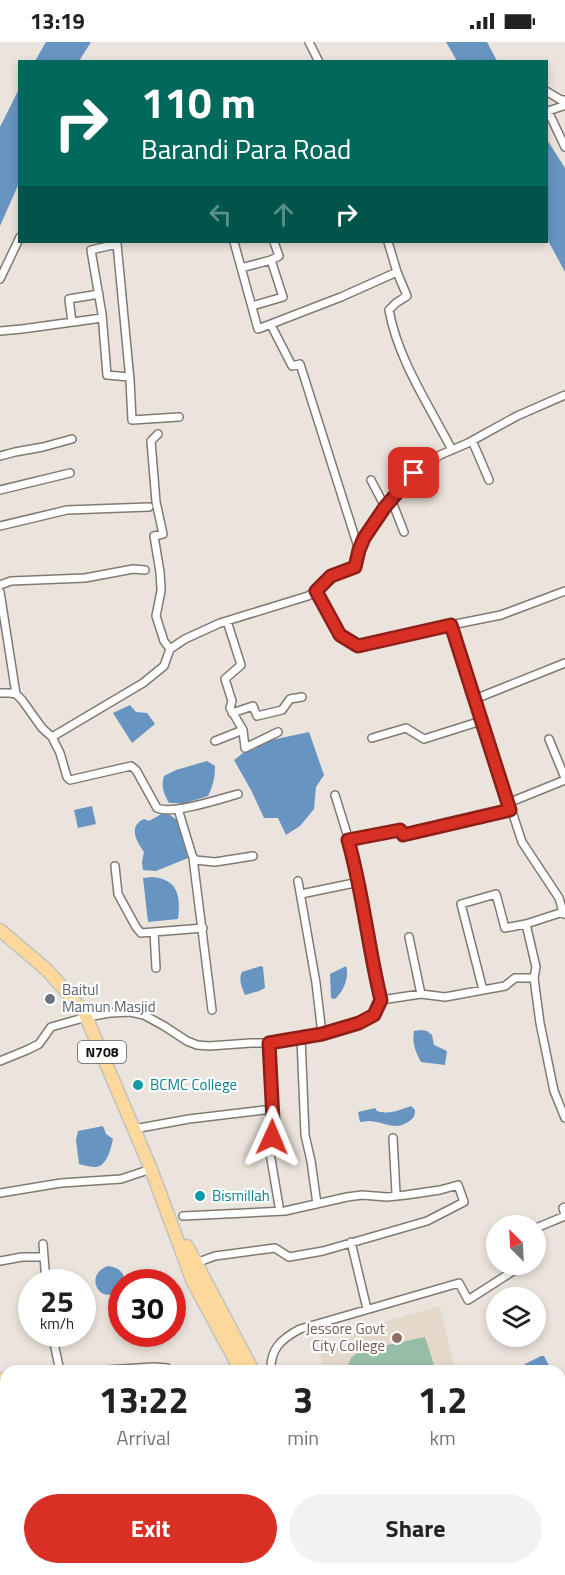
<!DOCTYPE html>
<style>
body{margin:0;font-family:"Titillium Web",sans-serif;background:#f2f2f2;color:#222;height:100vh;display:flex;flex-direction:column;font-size:22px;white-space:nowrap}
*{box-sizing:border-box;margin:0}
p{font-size:20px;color:#767676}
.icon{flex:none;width:33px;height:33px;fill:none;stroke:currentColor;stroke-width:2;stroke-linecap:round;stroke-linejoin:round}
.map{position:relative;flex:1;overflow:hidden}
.sheet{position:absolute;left:0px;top:1323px;width:566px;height:210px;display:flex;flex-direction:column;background:#fff;border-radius:18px 18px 0 0;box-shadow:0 3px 9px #0003}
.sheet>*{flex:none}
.top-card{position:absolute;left:18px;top:18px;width:530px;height:183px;border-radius:0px;box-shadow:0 3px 9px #0003;background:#00695c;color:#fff;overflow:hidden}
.needle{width:39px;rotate:336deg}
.buttons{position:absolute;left:486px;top:1173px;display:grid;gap:12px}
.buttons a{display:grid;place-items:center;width:60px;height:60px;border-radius:50%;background:#fff;box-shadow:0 3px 9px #0003;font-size:30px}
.speed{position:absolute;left:18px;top:1227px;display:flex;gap:12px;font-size:30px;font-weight:700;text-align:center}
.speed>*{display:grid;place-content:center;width:78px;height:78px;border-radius:50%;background:#fff;box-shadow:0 3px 9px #0003;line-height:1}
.speed small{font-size:15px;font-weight:400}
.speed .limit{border:9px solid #d22;background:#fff;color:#111}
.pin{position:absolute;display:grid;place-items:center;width:51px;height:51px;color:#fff;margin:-26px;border-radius:12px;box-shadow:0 3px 9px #0006}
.me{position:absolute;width:66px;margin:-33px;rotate:1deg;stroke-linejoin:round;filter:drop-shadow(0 0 4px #0008)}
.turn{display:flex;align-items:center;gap:21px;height:126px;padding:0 24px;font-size:27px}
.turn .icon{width:78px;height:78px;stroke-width:2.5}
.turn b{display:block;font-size:42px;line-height:51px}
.lanes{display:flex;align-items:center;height:57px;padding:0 24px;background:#0003;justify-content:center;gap:30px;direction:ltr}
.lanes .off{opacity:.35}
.eta{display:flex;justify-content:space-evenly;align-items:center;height:102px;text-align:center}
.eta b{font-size:36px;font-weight:700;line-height:42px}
.cta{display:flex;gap:12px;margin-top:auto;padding:12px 24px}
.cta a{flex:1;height:69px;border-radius:36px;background:#d93025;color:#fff;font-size:24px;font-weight:700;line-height:69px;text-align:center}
.cta a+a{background:#f2f2f2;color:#222}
.status{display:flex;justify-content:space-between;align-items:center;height:42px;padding:0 30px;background:#fff;direction:ltr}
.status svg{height:16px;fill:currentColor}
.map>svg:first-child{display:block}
.built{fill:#e4d8ca}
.green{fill:#96bda5}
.water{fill:#6894c2}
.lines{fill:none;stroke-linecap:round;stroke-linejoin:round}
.minor-casing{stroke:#807a73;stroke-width:10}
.trunk-casing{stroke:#c2c2c1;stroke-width:15}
.minor{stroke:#fff;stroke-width:7}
.trunk{stroke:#fcd89c;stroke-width:12}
.route-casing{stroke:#8d1f18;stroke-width:15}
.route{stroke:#d93025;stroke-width:10}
.worship-dot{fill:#6b7280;stroke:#fff;stroke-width:2}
.culture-dot{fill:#0f9aa8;stroke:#fff;stroke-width:2}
.education-dot{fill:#8d6e63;stroke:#fff;stroke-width:2}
.labels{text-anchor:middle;stroke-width:4.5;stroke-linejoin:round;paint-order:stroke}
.shield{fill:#fff;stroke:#5c5a58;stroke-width:1.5}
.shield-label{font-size:14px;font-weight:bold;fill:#161311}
.worship-label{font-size:15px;fill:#5b616d;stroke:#fff;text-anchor:start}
.culture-label{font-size:15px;fill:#0d838f;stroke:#fff;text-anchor:start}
.education-label{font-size:15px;fill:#785e54;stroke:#fff;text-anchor:end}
</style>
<div class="status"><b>13:19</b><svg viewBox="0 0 49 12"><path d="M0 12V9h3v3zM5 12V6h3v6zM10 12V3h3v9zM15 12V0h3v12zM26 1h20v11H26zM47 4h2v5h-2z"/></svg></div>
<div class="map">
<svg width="565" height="1533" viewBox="0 0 565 1533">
<rect width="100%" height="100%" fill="#ebe4dc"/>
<path class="built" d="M 440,1264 L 455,1329 L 324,1329 L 320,1311 L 346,1302 L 348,1290 Z"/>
<path class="green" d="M 425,1295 L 436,1329 L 345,1329 L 351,1316 L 359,1309 Z"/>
<path class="water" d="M 46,0 L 91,0 L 79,19 L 35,19 Z
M 446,0 L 487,0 L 497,19 L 457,19 Z
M 19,47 L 19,141 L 0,184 L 0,85 Z
M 546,96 L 565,126 L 565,230 L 546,195 Z
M 130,663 L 136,670 L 147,671 L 155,682 L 132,701 L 113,671 Z
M 309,690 L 324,733 L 316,745 L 314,767 L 300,784 L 286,793 L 278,776 L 264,776 L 251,748 L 234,718 L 243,711 L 255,707 L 267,699 Z
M 207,719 L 215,724 C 215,735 213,744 208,754 L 185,761 L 169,761 C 163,751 161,744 164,734 L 176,728 Z
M 92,764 L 96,782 L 78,786 L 74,768 Z
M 163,771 L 170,773 L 177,778 L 188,816 L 156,829 L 143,828 L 142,820 L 144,810 C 136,799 128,784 144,777 L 149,779 Z
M 152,835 C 178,837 181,854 178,877 L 148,880 L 143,836 Z
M 261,924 L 263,925 L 265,946 L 259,949 L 245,953 C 242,945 238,938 242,930 Z
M 346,924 C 350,935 343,950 335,957 L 331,956 L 330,932 Z
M 421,988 L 427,989 L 432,993 L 434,1003 L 447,1009 L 445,1023 L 421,1020 C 415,1009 412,1001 414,989 Z
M 411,1064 L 415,1068 C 415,1074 413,1077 408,1080 C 395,1089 384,1080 370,1079 C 366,1079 363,1080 360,1080 L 358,1070 L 375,1066 L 377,1069 C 390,1073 399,1068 411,1064 Z
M 103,1084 L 106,1092 L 113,1097 C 111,1106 107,1125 95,1125 C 90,1125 84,1123 79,1122 L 76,1098 L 78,1089 Z
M 108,1224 C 118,1225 125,1230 124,1240 L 122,1240 L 121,1247 C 101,1266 82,1233 108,1224 Z
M 541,1314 L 544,1314 L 552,1329 L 517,1329 L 525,1322 Z
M 172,1527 L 231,1527 L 231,1531 L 226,1533 L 177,1533 Z
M 257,1527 L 341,1527 L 336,1533 L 254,1533 L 255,1528 Z"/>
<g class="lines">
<g class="minor-casing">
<path id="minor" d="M 309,0 L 319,20
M 546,49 L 561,58 L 565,58
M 563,64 L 548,69 L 565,105
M 116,200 L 117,202 L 91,208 L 102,272 L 107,333 L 129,335 L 130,338 L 132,378 L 179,375
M 234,200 L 258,287 L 341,255 L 397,230 L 407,254 L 396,261 L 389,268 C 398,318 429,363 452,408
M 388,200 L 397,230
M 117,202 L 130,338
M 241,226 L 271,218 L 279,214 L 274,200
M 0,237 L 20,195
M 252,264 L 283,255 L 271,218
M 72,280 L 69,257 L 99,252
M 271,283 L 292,324 L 300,322 L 359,508
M 0,289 L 22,287 L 102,276
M 158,392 L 151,399 L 156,460 L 163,492 L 154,494 L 160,530 L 161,546
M 474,403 L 489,438
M 405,411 L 412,433
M 0,414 L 15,410 L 43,405 L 72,397
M 371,438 L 385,465
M 0,448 L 70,431
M 391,457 L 404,490
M 0,484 L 67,468 L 149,465
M 0,543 L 11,539 L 85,536 L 133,527 L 145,528
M 161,549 L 156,574 L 164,599 L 170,607
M 316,549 L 342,595 L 354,603 L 361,604 L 436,586 L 501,573 L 565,549
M 0,550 L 16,652
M 451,583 L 522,800 L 559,856 L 563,870
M 0,651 L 10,651 L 16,652 L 22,658 L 42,686 L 52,695 L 60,711 L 67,735 L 70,738 L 131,724 L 136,728 L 157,766 C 172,773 220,757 238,752
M 475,657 L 565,621
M 232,671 L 253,664 L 257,674 L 282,668 L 290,657 L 302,655
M 243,688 L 245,706 L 278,690
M 52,695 L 143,641 L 164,624 L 170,607 L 185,597 L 220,581 L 308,554 L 316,549 L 331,534 L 354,526 L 356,523 L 359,508 L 364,497 L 385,465 L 414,431 L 440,413 L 468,401 L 517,374 L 565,353
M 372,696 L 406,686 L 424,697 L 478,680
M 549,697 L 565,736
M 215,699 L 243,688 L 230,666 L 232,659 L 225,637 L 241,623 L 227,579
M 508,761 L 565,738
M 178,767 L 192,813 L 195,818 L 215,820 L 253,814
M 348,798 L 400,788 L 403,793 L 510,768
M 193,816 L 212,968
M 115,824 L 118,852 L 136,885 L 141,891 L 203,886
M 298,839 L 316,941 L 322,992
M 301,852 L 359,840
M 154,890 L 156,926
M 409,895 L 421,952
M 534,936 L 536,925 L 526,882 L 563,870 L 564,872
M 483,948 L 461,862 L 496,852 L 505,886 L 526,882
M 381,958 L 421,952 L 445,955 L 505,944 L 515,936 L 534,936 L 540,981 L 554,1049 L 565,1076
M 301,996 L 305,1093 L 311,1119 L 317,1162
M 269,1001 L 273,1078 L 270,1111 L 279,1164
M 0,1019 L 27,1008 L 39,1002 L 51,985 L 87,975 L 110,971 L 130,970 L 144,973 L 164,984 L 187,999 L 197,1003 L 209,1004 L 251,1001 L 269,1001 L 322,992 L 359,981 L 374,973 L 381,958 L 352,808 L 335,753
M 134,1087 L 189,1077 L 272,1067
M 393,1096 L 396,1151
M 0,1151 L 61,1141 L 121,1137 L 151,1127
M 565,1165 L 563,1166 L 565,1173
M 183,1174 L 285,1169 L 347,1155 L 362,1153 L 387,1155 L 406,1153 L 440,1148 L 458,1143 L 464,1160 L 427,1179 L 323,1209 L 289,1215 L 275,1206 L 215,1214 L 196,1221
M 536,1186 L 565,1174
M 351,1200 L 367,1267
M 43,1202 L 46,1240
M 0,1219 L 22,1215 L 44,1215
M 52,1292 L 60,1329
M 60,1329 L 105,1328 L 154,1325 L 167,1326
M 271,1329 C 270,1307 281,1297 300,1287 L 459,1241 L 468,1258 L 524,1222
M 0,1421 L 6,1434
M 560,1521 L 565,1521
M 27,1527 L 27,1529 L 42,1527
M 238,1527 L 239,1533
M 0,1532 L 27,1529"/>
</g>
<g class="trunk-casing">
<path id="trunk" d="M 0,888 L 47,928 L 84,970 L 151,1127 L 193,1240 L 241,1329
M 187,1204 L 253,1329
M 0,1337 L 6,1339
M 560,1435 L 565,1432
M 433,1527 L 439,1533"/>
</g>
<use href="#minor" class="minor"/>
<use href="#trunk" class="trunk"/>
</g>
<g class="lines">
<g class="route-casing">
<path id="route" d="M 272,1095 L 273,1078 L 269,1001 L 322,992 L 359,981 L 374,973 L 381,958 C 368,905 363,850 348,798 L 400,788 L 403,793 L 510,768 L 451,583 L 358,604 L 340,593 L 316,549 L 331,534 L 355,525 L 359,508 L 364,496 L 385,465 L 414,431"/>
</g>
<use href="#route" class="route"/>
</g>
<circle class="worship-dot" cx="50" cy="957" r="6"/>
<g class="culture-dot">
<circle cx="138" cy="1043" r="6"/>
<circle cx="200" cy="1154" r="6"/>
</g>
<circle class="education-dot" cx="397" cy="1296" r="6"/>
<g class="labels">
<rect class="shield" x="78" y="999" width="48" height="22" rx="4.5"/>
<g class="shield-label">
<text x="102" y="1015">N708</text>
</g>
<g class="worship-label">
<text x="62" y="953">Baitul<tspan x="62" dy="17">Mamun Masjid</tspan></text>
</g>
<g class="culture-label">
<text x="150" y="1048">BCMC College</text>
<text x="212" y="1159">Bismillah</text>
</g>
<g class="education-label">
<text x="385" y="1292">Jessore Govt<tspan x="385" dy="17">City College</tspan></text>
</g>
</g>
</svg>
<div class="buttons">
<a><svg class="needle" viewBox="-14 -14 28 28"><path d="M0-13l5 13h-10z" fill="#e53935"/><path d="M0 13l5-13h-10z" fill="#767676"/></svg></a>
<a><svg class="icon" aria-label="layers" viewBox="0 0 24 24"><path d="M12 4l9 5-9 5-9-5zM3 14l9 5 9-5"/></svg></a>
</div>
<div class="speed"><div>25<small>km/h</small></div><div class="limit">30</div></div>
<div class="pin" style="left:414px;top:431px;background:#d93025"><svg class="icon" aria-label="arrive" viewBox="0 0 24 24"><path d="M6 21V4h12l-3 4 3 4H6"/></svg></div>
<svg class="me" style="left:272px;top:1095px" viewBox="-20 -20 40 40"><path d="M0-17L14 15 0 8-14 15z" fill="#d93025" stroke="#fff" stroke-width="4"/></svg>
<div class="top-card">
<div class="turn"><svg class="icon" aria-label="right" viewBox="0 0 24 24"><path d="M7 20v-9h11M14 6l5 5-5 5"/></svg><div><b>110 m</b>Barandi Para Road</div></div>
<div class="lanes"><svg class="icon off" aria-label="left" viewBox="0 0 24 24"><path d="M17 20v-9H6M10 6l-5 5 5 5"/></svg><svg class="icon off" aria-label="ahead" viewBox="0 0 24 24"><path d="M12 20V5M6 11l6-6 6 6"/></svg><svg class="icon" aria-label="right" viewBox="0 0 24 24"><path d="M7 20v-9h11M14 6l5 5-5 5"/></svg></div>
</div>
<section class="sheet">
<div class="eta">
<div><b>13:22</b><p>Arrival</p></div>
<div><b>3</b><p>min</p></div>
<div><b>1.2</b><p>km</p></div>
</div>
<div class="cta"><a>Exit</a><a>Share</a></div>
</section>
</div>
